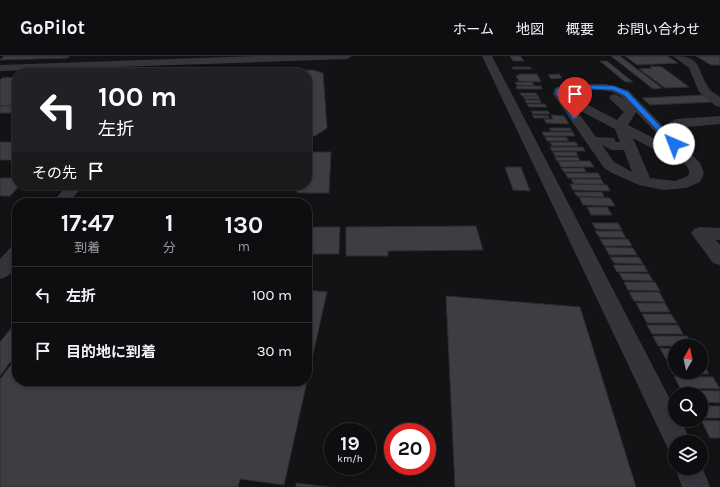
<!DOCTYPE html>
<html lang="ja">
<meta charset="utf-8">
<style>
body{margin:0;font-family:Karla,"Noto Sans JP",sans-serif;background:#171719;color:#f1f3f6;height:100vh;display:flex;flex-direction:column;font-size:15px;white-space:nowrap}
*{box-sizing:border-box;margin:0}
p{font-size:13px;color:#9b9c9f}
.icon{flex:none;width:22px;height:22px;fill:none;stroke:currentColor;stroke-width:2;stroke-linecap:round;stroke-linejoin:round}
.map{position:relative;flex:1;overflow:hidden}
.panel{position:absolute;left:12px;top:142px;width:300px;height:188px;display:flex;flex-direction:column;background:#0e0e10;border-radius:16px;box-shadow:0 2px 6px #0003,0 0 0 1px #2e2e30}
.panel>*{flex:none}
.guide{position:absolute;left:12px;top:12px;width:300px;height:122px;border-radius:16px;box-shadow:0 2px 6px #0003,0 0 0 1px #2e2e30;background:#202124;color:#fff;overflow:hidden}
.needle{width:26px;rotate:9deg}
.fabs{position:absolute;left:668px;top:283px;display:grid;gap:8px}
.fabs a{display:grid;place-items:center;width:40px;height:40px;border-radius:50%;background:#0e0e10;box-shadow:0 2px 6px #0003,0 0 0 1px #2e2e30;font-size:20px}
.speed{position:absolute;left:324px;top:367px;display:flex;gap:8px;font-size:20px;font-weight:700;text-align:center}
.speed>*{display:grid;place-content:center;width:52px;height:52px;border-radius:50%;background:#0e0e10;box-shadow:0 2px 6px #0003,0 0 0 1px #2e2e30;line-height:1}
.speed small{font-size:10px;font-weight:400}
.speed .limit{border:6px solid #d22;background:#fff;color:#111}
.pin{position:absolute;display:grid;place-items:center;width:34px;height:34px;color:#fff;margin:-41px -17px;border-radius:50% 50% 50% 0;rotate:-45deg;box-shadow:0 0 4px #0007}
.pin .icon{rotate:45deg}
.me{position:absolute;width:44px;margin:-22px;rotate:316deg;stroke-linejoin:round;filter:drop-shadow(0 0 3px #0008)}
.turn{display:flex;align-items:center;gap:14px;height:84px;padding:0 20px;font-size:18px}
.turn .icon{width:52px;height:52px;stroke-width:2.5}
.turn b{display:block;font-size:28px;line-height:34px}
.then{display:flex;align-items:center;height:38px;padding:0 20px;background:#0003;gap:8px;font-size:15px}
.eta{display:flex;justify-content:space-evenly;align-items:center;height:68px;text-align:center}
.eta b{font-size:24px;font-weight:700;line-height:28px}
ul{padding:0;list-style:none}
li{display:flex;align-items:center;gap:12px;height:56px;padding:0 20px;border-top:1px solid #2e2e30}
li div{flex:1}
li b{display:block;font-size:15px}
li em{font-style:normal}
header{display:flex;align-items:center;gap:24px;box-sizing:border-box;height:56px;padding:0 20px;background:#0e0e10;border-bottom:1px solid #2e2e30}
header strong{font-size:19px}
nav{display:flex;gap:22px;margin-inline-start:auto;font-size:14px}
.map>svg:first-child{display:block}
.building{fill:#3d3e42;stroke:#2d2d31}
.lines{fill:none;stroke-linecap:round;stroke-linejoin:round}
.minor{fill:#34353a;fill-rule:evenodd}
.route{fill:#1a73e8;stroke:#114b97}
</style>
<header>
<strong>GoPilot</strong>
<nav><a>ホーム</a><a>地図</a><a>概要</a><a>お問い合わせ</a></nav>
</header>
<div class="map">
<svg width="720" height="431" viewBox="0 0 720 431">
<rect width="100%" height="100%" fill="#131315"/>
<path class="building" d="M 4,0 L 70,0 L 67,2 L 0,4 Z
M 510,0 L 520,0 L 524,5 L 513,5 Z
M 611,0 L 620,0 L 662,32 L 653,33 Z
M 625,0 L 667,0 L 678,7 L 637,9 Z
M 696,0 L 720,0 L 720,9 L 711,9 Z
M 600,5 L 607,5 L 633,26 L 625,26 Z
M 650,10 L 662,11 L 689,31 L 665,32 L 639,13 L 652,12 Z
M 512,11 L 530,11 L 532,13 L 513,13 Z
M 313,14 L 323,17 L 327,72 L 315,80 L 307,80 L 307,72 L 310,71 L 310,21 L 307,21 L 307,17 L 220,17 Z
M 521,18 L 537,18 L 541,26 L 519,25 L 516,20 Z
M 559,18 L 562,22 L 551,23 L 548,19 Z
M 17,21 L 17,49 L 0,50 L 0,24 L 2,22 Z
M 307,21 L 310,21 L 310,71 L 307,72 Z
M 515,26 L 532,26 L 534,30 L 517,29 Z
M 516,30 L 541,30 L 542,33 L 517,33 Z
M 520,37 L 536,37 L 538,40 L 522,40 Z
M 703,39 L 712,46 L 650,49 L 642,42 Z
M 523,40 L 538,40 L 540,43 L 525,43 Z
M 525,44 L 540,44 L 541,47 L 526,47 Z
M 527,48 L 545,48 L 547,51 L 529,51 Z
M 17,49 L 17,57 L 0,57 L 0,50 Z
M 531,55 L 548,55 L 550,58 L 533,58 Z
M 532,59 L 548,60 L 550,62 L 534,62 Z
M 551,59 L 564,60 L 569,68 L 546,67 L 544,63 L 553,63 Z
M 549,72 L 570,72 L 572,75 L 551,75 Z
M 542,76 L 573,76 L 575,80 L 544,80 Z
M 545,81 L 566,81 L 569,85 L 547,85 Z
M 0,86 L 17,86 L 17,104 L 0,104 Z
M 550,86 L 576,86 L 578,90 L 552,90 Z
M 550,91 L 583,91 L 585,95 L 552,95 Z
M 307,96 L 331,96 L 329,137 L 297,137 L 298,129 L 307,129 Z
M 553,96 L 576,96 L 578,100 L 555,100 Z
M 555,101 L 578,101 L 580,105 L 557,105 Z
M 558,105 L 590,105 L 594,111 L 561,111 Z
M 505,111 L 521,111 L 530,135 L 513,134 Z
M 561,112 L 584,112 L 586,116 L 564,116 Z
M 565,117 L 598,117 L 601,122 L 568,122 Z
M 0,122 L 17,122 L 17,129 L 20,129 L 10,140 L 0,140 Z
M 571,123 L 601,123 L 604,128 L 574,128 Z
M 570,128 L 607,129 L 610,135 L 573,134 Z
M 111,129 L 180,129 L 179,132 L 108,133 Z
M 574,136 L 602,136 L 604,141 L 577,140 Z
M 579,141 L 610,142 L 615,150 L 583,149 Z
M 229,143 L 228,147 L 135,147 L 137,144 Z
M 587,151 L 607,151 L 612,159 L 591,159 Z
M 592,167 L 618,167 L 622,174 L 596,173 Z
M 476,170 L 483,194 L 388,195 L 388,200 L 346,200 L 346,171 Z
M 307,171 L 340,171 L 339,198 L 307,198 Z
M 595,175 L 622,175 L 626,182 L 599,181 Z
M 600,183 L 628,183 L 632,190 L 604,190 Z
M 605,191 L 633,192 L 637,199 L 609,199 Z
M 610,201 L 639,201 L 643,208 L 614,207 Z
M 613,209 L 644,209 L 648,216 L 617,216 Z
M 619,217 L 649,218 L 653,225 L 623,224 Z
M 624,226 L 655,226 L 660,235 L 628,234 Z
M 307,234 L 327,236 L 307,325 Z
M 629,236 L 659,236 L 665,246 L 634,245 Z
M 446,240 L 580,251 L 636,431 L 455,431 Z
M 636,247 L 665,247 L 670,256 L 641,256 Z
M 642,258 L 671,258 L 677,267 L 647,267 Z
M 17,265 L 17,297 L 0,320 L 0,286 Z
M 647,269 L 678,269 L 683,278 L 652,278 Z
M 653,280 L 687,280 L 692,290 L 658,290 Z
M 660,292 L 675,293 L 675,303 L 666,303 Z
M 17,301 L 17,325 L 307,325 L 284,429 L 240,423 L 238,431 L 0,431 L 0,323 Z
M 667,307 L 675,307 L 675,316 L 701,316 L 701,307 L 703,307 L 709,318 L 673,318 Z
M 674,320 L 713,321 L 720,333 L 680,332 Z
M 682,334 L 720,335 L 720,347 L 701,346 L 701,338 L 684,338 Z
M 701,350 L 720,350 L 720,362 L 701,362 Z
M 701,364 L 720,365 L 720,382 L 710,382 Z
M 296,427 L 329,431 L 296,431 Z"/>
<g class="lines">
<path class="minor" d="M 258,0 L 352,0 L 347,3 L 0,15 L 0,9 Z
M 482,0 L 492,0 L 675,353 L 675,364 L 681,364 L 691,386 L 675,386 L 675,398 L 669,395 Z
M 673,0 C 702,0 696,11 708,31 C 710,35 716,38 720,41 L 720,51 L 716,50 L 699,36 L 689,12 Z
M 567,28 L 606,28 L 628,34 L 663,70 L 676,63 L 720,60 L 720,68 L 677,72 L 682,77 L 680,80 L 675,81 L 700,107 L 704,117 L 700,126 L 686,132 L 663,134 L 639,129 L 612,117 L 604,112 L 553,38 L 555,32 ZM 568,34 C 585,34 612,30 624,43 L 615,38 L 611,39 L 609,42 L 624,56 L 617,64 L 565,37 ZM 575,52 L 615,73 L 620,86 L 616,86 L 614,82 L 596,81 ZM 636,56 L 669,90 L 628,69 ZM 633,82 L 675,105 L 683,106 C 687,110 691,114 688,120 L 675,125 L 650,122 ZM 602,89 L 612,94 L 624,94 L 632,116 L 614,106 Z
M 67,129 L 83,129 L 69,147 L 52,147 Z
M 700,171 L 720,172 L 720,184 L 716,184 L 720,189 L 720,209 L 713,207 L 691,177 L 694,173 Z
M 17,189 C 17,205 18,218 0,223 L 0,203 L 11,191 Z
M 701,408 L 710,431 L 682,431 L 675,412 L 701,412 Z"/>
</g>
<path class="route" d="M 567,29 L 614,30 L 628,36 L 677,88 L 672,90 L 624,39 L 613,34 L 568,32 L 562,34 L 562,38 L 578,62 L 573,63 L 556,38 L 556,35 L 558,32 Z"/>
</svg>
<div class="fabs">
<a><svg class="needle" viewBox="-14 -14 28 28"><path d="M0-13l5 13h-10z" fill="#e53935"/><path d="M0 13l5-13h-10z" fill="#9b9c9f"/></svg></a>
<a><svg class="icon" aria-label="search" viewBox="0 0 24 24"><circle cx="10" cy="10" r="6"/><path d="M15 15l6 6"/></svg></a>
<a><svg class="icon" aria-label="layers" viewBox="0 0 24 24"><path d="M12 4l9 5-9 5-9-5zM3 14l9 5 9-5"/></svg></a>
</div>
<div class="speed"><div>19<small>km/h</small></div><div class="limit">20</div></div>
<div class="pin" style="left:575px;top:62px;background:#d93025"><svg class="icon" aria-label="arrive" viewBox="0 0 24 24"><path d="M6 21V4h12l-3 4 3 4H6"/></svg></div>
<svg class="me" style="left:674px;top:88px" viewBox="-20 -20 40 40"><circle r="19" fill="#fff"/><path d="M0-13L10 11 0 6-10 11z" fill="#1a73e8"/></svg>
<div class="guide">
<div class="turn"><svg class="icon" aria-label="left" viewBox="0 0 24 24"><path d="M17 20v-9H6M10 6l-5 5 5 5"/></svg><div><b>100 m</b>左折</div></div>
<div class="then">その先<svg class="icon" aria-label="arrive" viewBox="0 0 24 24"><path d="M6 21V4h12l-3 4 3 4H6"/></svg></div>
</div>
<section class="panel">
<div class="eta">
<div><b>17:47</b><p>到着</p></div>
<div><b>1</b><p>分</p></div>
<div><b>130</b><p>m</p></div>
</div>
<ul>
<li><svg class="icon" aria-label="left" viewBox="0 0 24 24"><path d="M17 20v-9H6M10 6l-5 5 5 5"/></svg><div><b>左折</b></div><em>100 m</em></li>
<li><svg class="icon" aria-label="arrive" viewBox="0 0 24 24"><path d="M6 21V4h12l-3 4 3 4H6"/></svg><div><b>目的地に到着</b></div><em>30 m</em></li>
</ul>
</section>
</div>
